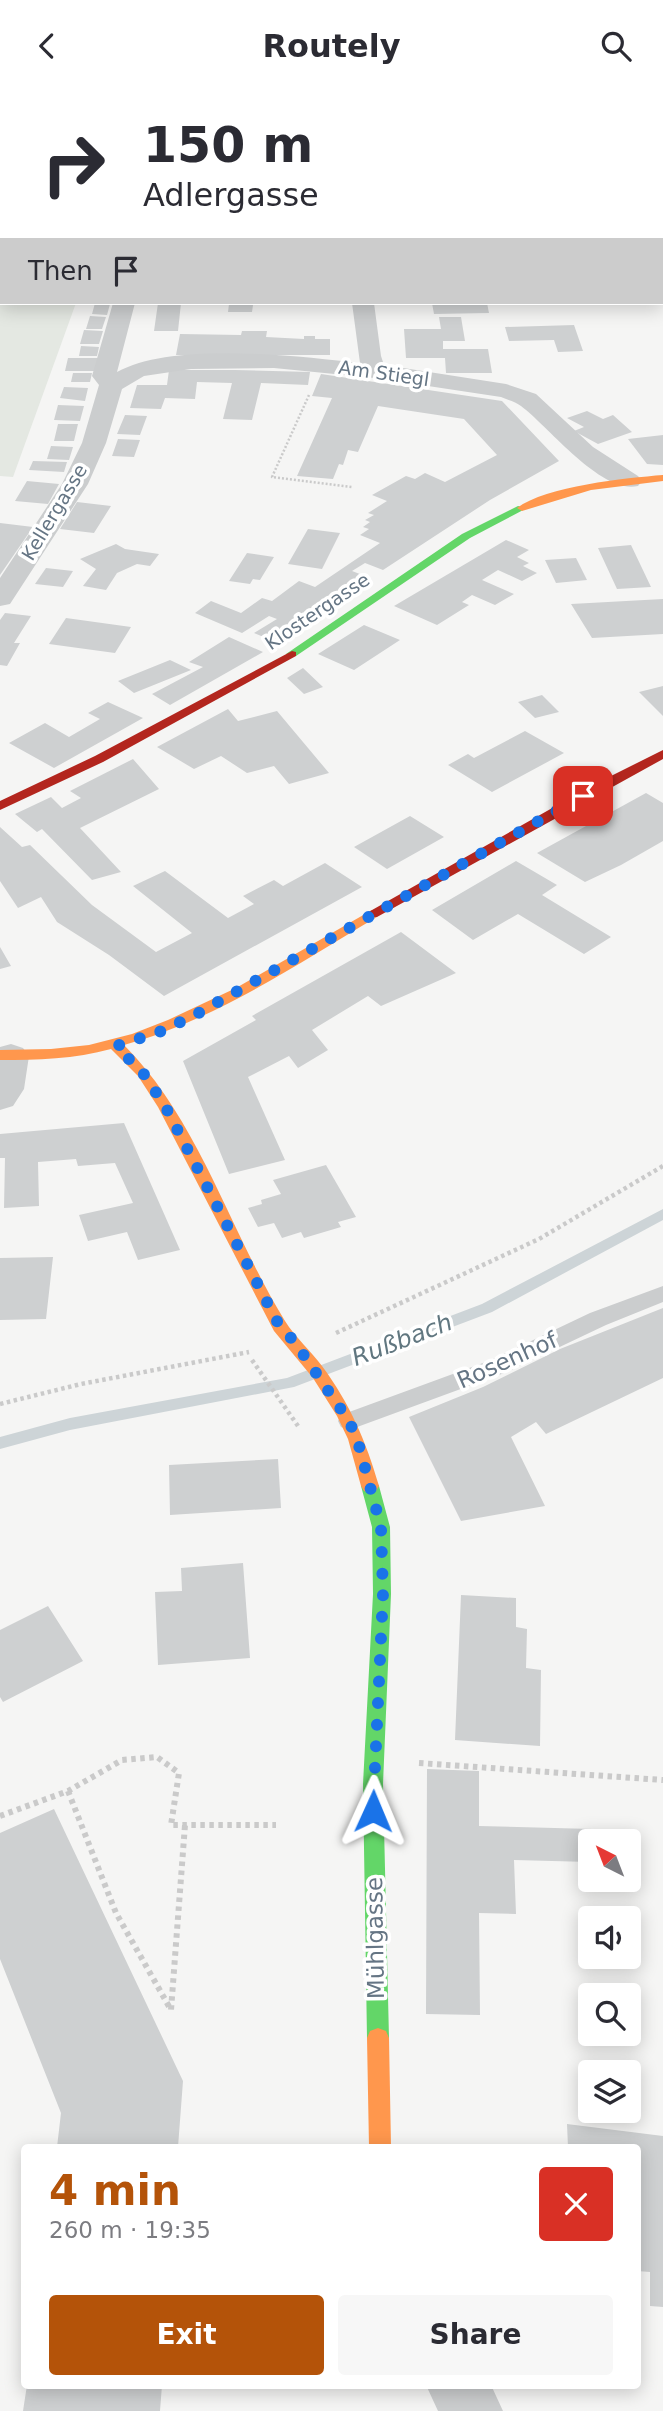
<!DOCTYPE html>
<meta charset="utf-8">
<style>
body{margin:0;font-family:"DejaVu Sans",sans-serif;background:#f7f7f7;color:#2b2b33;height:100vh;display:flex;flex-direction:column;font-size:26px;white-space:nowrap}
*{box-sizing:border-box;margin:0}
p{font-size:23px;color:#7c7c81}
.icon{flex:none;width:38px;height:38px;fill:none;stroke:currentColor;stroke-width:2;stroke-linecap:round;stroke-linejoin:round}
.map{position:relative;flex:1;overflow:hidden}
.drawer{position:absolute;left:21px;top:2053px;width:620px;height:245px;display:flex;flex-direction:column;background:#fff;border-radius:7px;box-shadow:0 4px 18px #0003}
.drawer>*{flex:none}
.guide{position:absolute;left:0px;top:0px;width:663px;height:214px;box-shadow:0 4px 18px #0003;background:#fff;color:#2b2b33;overflow:hidden}
.needle{width:46px;rotate:318deg}
.tools{position:absolute;left:578px;top:1738px;display:grid;gap:14px}
.tools a{display:grid;place-items:center;width:63px;height:63px;border-radius:7px;background:#fff;box-shadow:0 4px 18px #0003;font-size:35px}
.pin{position:absolute;display:grid;place-items:center;width:60px;height:60px;color:#fff;margin:-30px;border-radius:14px;box-shadow:0 4px 10px #0006}
.me{position:absolute;width:77px;margin:-38px;rotate:1deg;stroke-linejoin:round;filter:drop-shadow(0 0 5px #0008)}
.turn{display:flex;align-items:center;gap:24px;height:147px;padding:0 28px;font-size:32px}
.turn .icon{width:91px;height:91px;stroke-width:2.5}
.turn b{display:block;font-size:49px;line-height:60px}
.then{display:flex;align-items:center;height:66px;padding:0 28px;background:#0003;gap:14px;font-size:26px}
.round{display:grid;place-items:center;flex:none;width:74px;height:74px;border-radius:7px;background:#f7f7f7}
.head{display:flex;align-items:center;justify-content:space-between;height:119px;padding:0 28px}
h1{font-size:42px;font-weight:700;line-height:52px;color:#b45309}
.cta{display:flex;gap:14px;margin-top:auto;padding:14px 28px}
.cta a{flex:1;height:80px;border-radius:7px;background:#b45309;color:#fff;font-size:28px;font-weight:700;line-height:80px;text-align:center}
.cta a+a{background:#f7f7f7;color:#2b2b33}
header{display:flex;justify-content:space-between;align-items:center;height:91px;padding:0 28px;background:#fff;font-size:32px;font-weight:700}
.map>svg:first-child{display:block}
.green{fill:#e4e8e2}
.lines{fill:none;stroke-linecap:round;stroke-linejoin:round}
.stream{fill:#cdd4d7;fill-rule:evenodd}
.building{fill:#ced0d1}
.path-far2{stroke:#cacaca;stroke-width:2.5;stroke-dasharray:2 2;stroke-linecap:butt}
.path-far1{stroke:#cacaca;stroke-width:4.5;stroke-dasharray:3.5 3.5;stroke-linecap:butt}
.path{stroke:#cacaca;stroke-width:6;stroke-dasharray:4.5 4.5;stroke-linecap:butt}
.lane{fill:#cbcdce;fill-rule:evenodd}
.street{fill:#cbcdce;fill-rule:evenodd}
.fast{fill:#63d668;fill-rule:evenodd}
.slow{fill:#ff974d;fill-rule:evenodd}
.jam{fill:#b3261e;fill-rule:evenodd}
.route{stroke:#1a73e8;stroke-width:12;stroke-dasharray:0 21.6}
.labels{text-anchor:middle;stroke-width:7;stroke-linejoin:round;paint-order:stroke}
.far-street-label{font-size:19px;fill:#657584;stroke:#fff}
.street-label{font-size:23px;fill:#657584;stroke:#fff}
.water-label{font-size:24px;font-style:italic;fill:#617780;stroke:#fff}
</style>
<header><svg class="icon" aria-label="back" viewBox="0 0 24 24"><path d="M15 5l-7 7 7 7"/></svg>Routely<svg class="icon" aria-label="search" viewBox="0 0 24 24"><circle cx="10" cy="10" r="6"/><path d="M15 15l6 6"/></svg></header>
<div class="map">
<svg width="663" height="2320" viewBox="0 0 663 2320">
<rect width="100%" height="100%" fill="#f5f5f4"/>
<path class="green" d="M 0,122 L 2,212 L 76,212 L 13,386 L 0,385 Z"/>
<g class="lines">
<path class="stream" d="M 663,1118 L 663,1129 L 492,1221 L 294,1296 L 70,1339 L 0,1358 L 0,1346 L 70,1327 L 287,1287 L 482,1213 Z"/>
</g>
<path class="building" d="M 95,212 L 110,213 L 107,224 L 92,223 Z
M 158,212 L 181,212 L 178,240 L 154,240 Z
M 432,212 L 487,212 L 489,222 L 434,223 Z
M 229,213 L 253,214 L 252,221 L 228,221 Z
M 90,225 L 106,226 L 102,238 L 86,238 Z
M 439,226 L 461,226 L 465,250 L 443,250 L 443,258 L 488,258 L 492,282 L 446,282 L 445,267 L 406,267 L 404,238 L 441,238 Z
M 574,234 L 583,260 L 558,261 L 554,249 L 509,250 L 505,236 Z
M 84,239 L 103,240 L 99,253 L 80,253 Z
M 242,240 L 267,240 L 266,246 L 304,248 L 304,245 L 315,245 L 315,248 L 330,248 L 330,264 L 176,264 L 180,243 L 241,244 Z
M 81,255 L 99,256 L 97,265 L 79,265 Z
M 68,267 L 99,267 L 96,280 L 65,280 Z
M 169,279 L 235,279 L 310,281 L 308,294 L 261,292 L 252,329 L 223,328 L 232,292 L 197,291 L 195,308 L 165,307 L 161,318 L 130,317 L 137,294 L 167,294 Z
M 73,282 L 92,282 L 90,291 L 71,291 Z
M 321,283 L 502,310 L 559,370 L 490,409 L 383,479 L 365,472 L 352,480 L 365,485 L 338,503 L 345,506 L 278,552 L 254,542 L 277,528 L 269,525 L 242,542 L 195,522 L 211,510 L 241,522 L 262,507 L 272,510 L 299,490 L 315,496 L 380,452 L 360,444 L 369,438 L 363,436 L 370,431 L 365,429 L 374,424 L 368,422 L 387,410 L 372,404 L 406,385 L 415,388 L 425,382 L 445,391 L 497,364 L 464,328 L 378,315 L 358,361 L 348,359 L 343,374 L 339,373 L 333,388 L 297,385 L 332,307 L 312,305 Z
M 64,296 L 88,297 L 85,310 L 60,307 Z
M 58,314 L 84,315 L 80,330 L 54,329 Z
M 587,320 L 603,328 L 613,324 L 632,341 L 598,353 L 574,340 L 584,336 L 567,327 Z
M 125,324 L 147,325 L 140,344 L 117,343 Z
M 58,333 L 78,333 L 74,350 L 54,350 Z
M 663,344 L 663,374 L 647,373 L 628,348 Z
M 118,348 L 140,349 L 134,366 L 112,365 Z
M 51,355 L 73,356 L 69,369 L 47,368 Z
M 33,370 L 67,371 L 64,381 L 29,379 Z
M 27,390 L 59,393 L 48,413 L 15,410 Z
M 77,411 L 111,415 L 94,442 L 60,438 Z
M 0,432 L 33,436 L 0,484 Z
M 308,438 L 340,442 L 322,478 L 288,473 Z
M 506,449 L 529,459 L 517,466 L 529,472 L 523,475 L 537,482 L 522,490 L 498,479 L 482,489 L 514,503 L 495,514 L 472,504 L 462,511 L 469,514 L 437,534 L 394,515 Z
M 116,453 L 125,458 L 159,463 L 150,475 L 137,473 L 117,482 L 106,499 L 83,495 L 96,478 L 80,468 Z
M 631,454 L 651,496 L 617,498 L 598,457 Z
M 247,462 L 274,466 L 260,489 L 253,488 L 250,493 L 229,490 Z
M 576,467 L 587,489 L 556,492 L 545,469 Z
M 46,477 L 73,480 L 63,496 L 35,493 Z
M 663,508 L 663,543 L 592,547 L 571,513 Z
M 5,522 L 31,525 L 14,552 L 20,552 L 7,575 L 0,574 L 0,529 Z
M 66,527 L 131,536 L 115,562 L 49,553 Z
M 364,534 L 400,549 L 354,579 L 318,563 Z
M 229,546 L 263,561 L 170,614 L 152,603 L 203,576 L 189,571 Z
M 170,569 L 191,579 L 134,602 L 118,590 Z
M 303,577 L 323,596 L 304,603 L 287,587 Z
M 663,595 L 663,625 L 639,601 Z
M 542,604 L 559,621 L 535,627 L 518,611 Z
M 108,611 L 143,627 L 54,677 L 9,652 L 45,632 L 69,646 L 100,628 L 88,622 Z
M 228,618 L 238,630 L 277,620 L 329,682 L 289,693 L 274,675 L 247,682 L 221,665 L 194,678 L 157,656 Z
M 525,640 L 564,662 L 492,701 L 448,674 L 468,663 L 474,667 Z
M 133,668 L 159,698 L 80,737 L 121,781 L 92,789 L 42,738 L 37,741 L 15,723 L 51,706 L 62,717 L 81,707 L 70,700 Z
M 646,702 L 663,712 L 663,750 L 621,774 L 585,791 L 537,762 Z
M 410,725 L 444,746 L 387,778 L 354,756 Z
M 0,736 L 22,756 L 30,754 L 92,814 L 156,861 L 192,842 L 133,795 L 165,780 L 228,827 L 254,813 L 243,805 L 274,789 L 283,795 L 325,772 L 362,796 L 164,905 L 109,864 L 57,831 L 41,806 L 18,817 L 0,790 Z
M 516,770 L 557,794 L 542,804 L 611,846 L 584,863 L 518,823 L 473,849 L 432,819 Z
M 401,841 L 456,882 L 381,915 L 368,905 L 312,939 L 328,959 L 298,977 L 289,965 L 248,986 L 285,1069 L 229,1083 L 183,970 L 256,929 L 252,925 Z
M 0,856 L 11,875 L 0,878 Z
M 124,1032 L 180,1159 L 138,1169 L 127,1141 L 88,1150 L 79,1124 L 133,1112 L 115,1072 L 78,1075 L 76,1068 L 38,1071 L 39,1115 L 4,1117 L 5,1067 L 0,1067 L 0,1043 Z
M 326,1074 L 356,1126 L 338,1131 L 341,1136 L 304,1147 L 301,1141 L 282,1147 L 274,1132 L 258,1136 L 248,1117 L 262,1113 L 261,1109 L 281,1103 L 273,1089 Z
M 53,1166 L 46,1228 L 0,1229 L 0,1167 Z
M 663,1217 L 663,1287 L 546,1343 L 536,1331 L 511,1346 L 545,1415 L 461,1430 L 409,1326 L 483,1296 L 560,1258 Z
M 278,1368 L 281,1417 L 170,1424 L 169,1374 Z
M 243,1472 L 250,1567 L 158,1574 L 155,1501 L 182,1500 L 181,1477 Z
M 461,1504 L 516,1507 L 516,1536 L 527,1538 L 526,1577 L 541,1579 L 540,1655 L 455,1649 Z
M 48,1515 L 83,1570 L 3,1611 L 0,1606 L 0,1539 Z
M 427,1678 L 479,1680 L 479,1735 L 592,1738 L 590,1771 L 514,1769 L 516,1823 L 479,1822 L 480,1924 L 426,1923 Z
M 54,1718 L 183,1990 L 178,2056 L 57,2056 L 61,2022 L 0,1868 L 0,1742 Z
M 567,2033 L 663,2045 L 663,2216 L 650,2215 L 650,2181 L 637,2180 L 637,2056 L 568,2056 Z
M 27,2294 L 162,2294 L 160,2320 L 23,2320 Z"/>
<g class="lines">
<path class="path-far2" d="M 309,304 L 272,386 L 352,396"/>
<path class="path-far1" d="M 336,1242 L 539,1148 L 663,1075
M 252,1269 L 298,1335
M 0,1313 L 81,1293 L 249,1261"/>
<path class="path" d="M 419,1672 L 663,1689
M 68,1700 L 116,1822 L 171,1919 L 185,1734
M 0,1725 L 68,1700 L 122,1669 L 157,1666 L 179,1682 L 171,1734 L 276,1734"/>
<path class="lane" d="M 663,1195 L 663,1211 L 606,1234 L 507,1281 L 349,1339 L 341,1336 L 338,1330 L 341,1324 L 491,1269 L 590,1222 Z"/>
<path class="street" d="M 323,0 L 341,0 L 341,2 L 323,2 Z
M 626,0 L 645,0 L 646,2 L 627,2 Z
M 662,15 L 663,16 L 663,29 L 662,28 Z
M 113,212 L 135,212 L 117,281 C 173,250 296,265 360,272 L 352,212 L 374,212 L 381,265 L 384,274 L 506,293 L 536,303 L 593,356 L 638,385 L 642,390 L 638,395 C 602,404 548,335 521,315 C 516,311 508,309 501,306 L 375,287 L 274,277 L 191,278 L 144,285 L 122,298 L 106,352 L 88,393 L 10,513 L 0,515 L 0,487 L 62,393 L 82,352 L 99,294 L 92,285 Z
M 11,953 L 23,957 L 29,965 L 24,998 L 13,1015 L 0,1019 L 0,956 Z
M 426,2294 L 491,2294 L 503,2320 L 438,2320 Z"/>
<path class="fast" d="M 518,415 L 527,417 L 470,447 L 296,565 L 286,563 L 462,443 Z
M 370,1388 L 376,1390 L 379,1395 L 390,1436 L 391,1503 L 383,1693 L 389,1947 L 386,1954 L 378,1957 L 370,1954 L 367,1947 L 363,1693 L 373,1503 L 372,1436 L 361,1395 L 364,1390 Z"/>
<path class="slow" d="M 663,384 L 663,390 L 591,399 L 522,420 L 517,417 C 546,395 626,387 663,384 Z
M 372,819 L 377,820 L 377,826 C 296,874 215,929 124,954 C 199,1029 230,1141 285,1230 C 295,1246 311,1260 322,1275 C 350,1313 366,1350 379,1395 L 376,1400 L 370,1402 L 364,1400 L 361,1395 L 348,1348 L 337,1325 L 313,1287 L 274,1240 L 158,1016 L 138,985 L 111,958 C 75,968 37,969 0,969 L 0,959 L 51,958 L 89,954 L 132,943 L 168,929 L 236,897 Z
M 378,1937 L 386,1940 L 389,1947 L 391,2056 L 369,2056 L 367,1947 L 370,1940 Z"/>
<path class="jam" d="M 292,560 L 296,561 L 296,565 L 103,671 L 0,719 L 0,710 L 95,665 Z
M 663,659 L 663,668 L 377,826 L 367,826 L 365,823 L 593,694 Z"/>
</g>
<g class="lines">
<path class="route" d="M 373,1720 L 383,1503 L 381,1436 L 358,1351 L 349,1330 L 294,1250 L 280,1236 L 165,1015 L 143,982 L 116,955 L 162,940 L 195,924 L 583,705"/>
</g>
<g class="labels">
<g class="far-street-label">
<text transform="translate(384 282) rotate(8)" y="7">Am Stiegl</text>
<text transform="translate(54 421) rotate(-59)" y="7">Kellergasse</text>
<text transform="translate(317 520) rotate(-34)" y="7">Klostergasse</text>
</g>
<g class="street-label">
<text transform="translate(507 1269) rotate(-24)" y="8">Rosenhof</text>
<text transform="translate(375 1847) rotate(-91)" y="8">Mühlgasse</text>
</g>
<g class="water-label">
<text transform="translate(402 1249) rotate(-21)" y="8">Rußbach</text>
</g>
</g>
</svg>
<div class="tools">
<a><svg class="needle" viewBox="-14 -14 28 28"><path d="M0-13l5 13h-10z" fill="#e53935"/><path d="M0 13l5-13h-10z" fill="#7c7c81"/></svg></a>
<a><svg class="icon" aria-label="sound" viewBox="0 0 24 24"><path d="M4 9h4l5-4v14l-5-4H4zM17 9q2 3 0 6"/></svg></a>
<a><svg class="icon" aria-label="search" viewBox="0 0 24 24"><circle cx="10" cy="10" r="6"/><path d="M15 15l6 6"/></svg></a>
<a><svg class="icon" aria-label="layers" viewBox="0 0 24 24"><path d="M12 4l9 5-9 5-9-5zM3 14l9 5 9-5"/></svg></a>
</div>
<div class="pin" style="left:583px;top:705px;background:#d93025"><svg class="icon" aria-label="arrive" viewBox="0 0 24 24"><path d="M6 21V4h12l-3 4 3 4H6"/></svg></div>
<svg class="me" style="left:373px;top:1720px" viewBox="-20 -20 40 40"><path d="M0-17L14 15 0 8-14 15z" fill="#1a73e8" stroke="#fff" stroke-width="4"/></svg>
<div class="guide">
<div class="turn"><svg class="icon" aria-label="right" viewBox="0 0 24 24"><path d="M7 20v-9h11M14 6l5 5-5 5"/></svg><div><b>150 m</b>Adlergasse</div></div>
<div class="then">Then<svg class="icon" aria-label="arrive" viewBox="0 0 24 24"><path d="M6 21V4h12l-3 4 3 4H6"/></svg></div>
</div>
<section class="drawer">
<div class="head"><div><h1>4 min</h1><p>260 m · 19:35</p></div><a class="round" style="background:#d93025;color:#fff"><svg class="icon" aria-label="close" viewBox="0 0 24 24"><path d="M6 6l12 12M18 6L6 18"/></svg></a></div>
<div class="cta"><a>Exit</a><a>Share</a></div>
</section>
</div>
